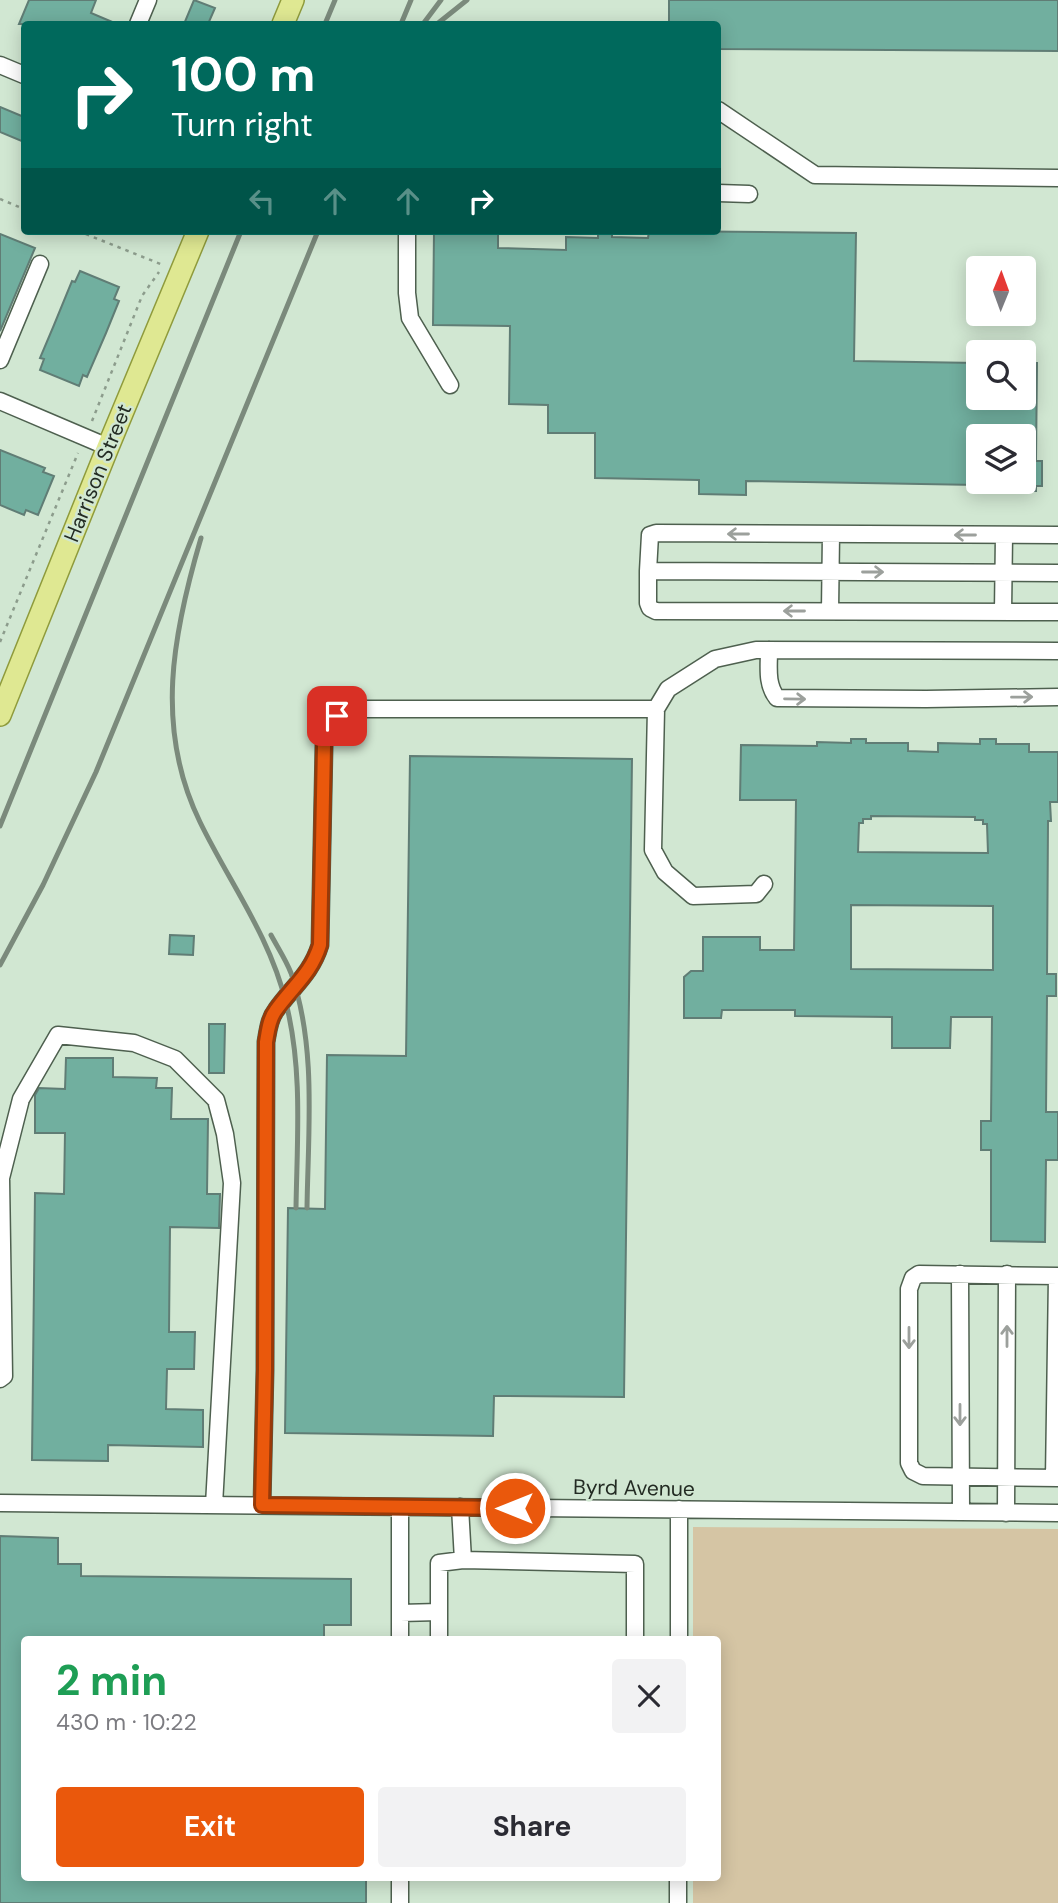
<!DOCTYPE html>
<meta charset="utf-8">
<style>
body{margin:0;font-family:"DM Sans",sans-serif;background:#f2f2f3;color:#2b2b33;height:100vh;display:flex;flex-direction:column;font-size:26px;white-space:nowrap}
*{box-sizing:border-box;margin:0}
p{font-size:23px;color:#7c7c81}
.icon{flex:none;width:38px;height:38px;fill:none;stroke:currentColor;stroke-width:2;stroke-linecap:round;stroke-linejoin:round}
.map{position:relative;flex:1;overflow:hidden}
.drawer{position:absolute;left:21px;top:1636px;width:700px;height:245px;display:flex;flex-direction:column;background:#fff;border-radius:7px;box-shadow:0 4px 18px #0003}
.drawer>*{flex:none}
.guide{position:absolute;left:21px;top:21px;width:700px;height:214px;border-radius:7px;box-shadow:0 4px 18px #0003;background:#00695c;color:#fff;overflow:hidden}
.needle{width:46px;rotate:1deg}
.buttons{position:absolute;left:966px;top:256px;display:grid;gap:14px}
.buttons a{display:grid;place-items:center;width:70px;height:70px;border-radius:7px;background:#fff;box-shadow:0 4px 18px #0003;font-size:35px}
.pin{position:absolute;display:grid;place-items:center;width:60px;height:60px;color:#fff;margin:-30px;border-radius:14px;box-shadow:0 4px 10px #0006}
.me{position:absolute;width:77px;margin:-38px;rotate:270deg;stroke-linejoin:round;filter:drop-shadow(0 0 5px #0008)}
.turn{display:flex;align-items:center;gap:24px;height:147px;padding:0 35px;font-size:32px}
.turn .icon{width:91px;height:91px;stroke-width:2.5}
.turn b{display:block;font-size:49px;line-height:60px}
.lanes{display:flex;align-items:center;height:66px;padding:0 35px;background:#0003;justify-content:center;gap:35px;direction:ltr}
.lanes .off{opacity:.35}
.round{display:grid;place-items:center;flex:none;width:74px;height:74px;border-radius:7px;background:#f2f2f3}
.summary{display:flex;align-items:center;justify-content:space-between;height:119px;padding:0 35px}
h1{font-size:42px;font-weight:700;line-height:52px;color:#1e9e55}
.button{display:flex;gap:14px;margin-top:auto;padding:14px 35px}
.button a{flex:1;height:80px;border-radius:7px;background:#ea580c;color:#fff;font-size:28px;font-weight:700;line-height:80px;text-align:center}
.button a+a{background:#f2f2f3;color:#2b2b33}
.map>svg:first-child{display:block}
.green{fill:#d5c5a4}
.building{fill:#71af9f;stroke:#607d75;stroke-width:2;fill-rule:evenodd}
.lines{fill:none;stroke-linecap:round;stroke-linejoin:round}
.minor-casing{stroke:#4e604f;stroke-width:19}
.major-casing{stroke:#8f9b3c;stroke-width:24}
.path{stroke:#8c9c8c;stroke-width:2.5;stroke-dasharray:3.5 5;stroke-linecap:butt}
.minor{stroke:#fff;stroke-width:16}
.major{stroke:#dfe892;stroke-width:21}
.rail{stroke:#7b8a7c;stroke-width:5}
.oneway{stroke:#9ca09c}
.route-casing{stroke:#983908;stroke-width:18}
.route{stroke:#ea580c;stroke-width:12}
.labels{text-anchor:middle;stroke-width:5;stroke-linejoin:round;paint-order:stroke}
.street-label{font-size:21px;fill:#232b23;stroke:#d1e7d2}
</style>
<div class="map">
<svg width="1058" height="1903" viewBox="0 0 1058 1903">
<rect width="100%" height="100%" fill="#d1e7d2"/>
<path class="green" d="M 693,1527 L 1058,1529 L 1058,1903 L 693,1903 L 693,1878 L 718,1878 L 718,1640 L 693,1640 Z"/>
<path class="building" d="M 29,0 L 96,0 L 91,13 L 117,24 L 19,24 Z
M 194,0 L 215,8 L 208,24 L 184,24 Z
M 669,0 L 1058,0 L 1058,51 L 718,49 L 718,24 L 669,24 Z
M 0,107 L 24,117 L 24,142 L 0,132 Z
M 598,231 L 612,231 L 612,237 L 648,238 L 649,231 L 856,233 L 854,361 L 978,363 L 978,397 L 1024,397 L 1024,363 L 1037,363 L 1036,461 L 1042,461 L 1042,486 L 1036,486 L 1036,491 L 1024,491 L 1024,436 L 978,436 L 978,485 L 746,481 L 746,495 L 699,494 L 699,480 L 595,478 L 595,433 L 548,433 L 548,405 L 509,404 L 510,326 L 433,325 L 434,232 L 498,233 L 498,248 L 566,250 L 566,237 L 598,238 Z
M 0,234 L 35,248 L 0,331 Z
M 80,271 L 119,287 L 114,299 L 119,301 L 106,333 L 87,377 L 83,375 L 79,386 L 40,370 L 44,359 L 40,358 L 54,325 L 72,281 L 75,282 Z
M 0,450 L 45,468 L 43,472 L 54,476 L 38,515 L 26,510 L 24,515 L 0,505 Z
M 851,739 L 866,739 L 866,743 L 908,743 L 908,751 L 938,752 L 938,743 L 980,744 L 980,739 L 996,739 L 996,744 L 1029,744 L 1029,752 L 1058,752 L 1058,802 L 1050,802 L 1051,821 L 1048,821 L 1047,974 L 1056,974 L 1056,996 L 1047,996 L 1046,1112 L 1058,1112 L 1058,1160 L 1046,1160 L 1045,1242 L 991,1241 L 991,1150 L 981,1150 L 981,1121 L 991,1121 L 992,1017 L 951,1017 L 950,1048 L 892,1048 L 892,1017 L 795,1016 L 795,1010 L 722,1010 L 721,1018 L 684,1018 L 684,977 L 691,971 L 703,971 L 703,937 L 760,937 L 760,950 L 794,950 L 796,800 L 740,800 L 741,745 L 817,746 L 817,742 L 851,743 ZM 871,816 L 975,817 L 975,820 L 983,820 L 983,824 L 987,824 L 988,853 L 858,852 L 859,823 L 863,823 L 863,819 L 871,819 ZM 851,905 L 993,906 L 993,970 L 851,969 Z
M 410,756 L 632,759 L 624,1397 L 494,1396 L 493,1436 L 285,1433 L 288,1208 L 325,1209 L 327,1055 L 406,1056 Z
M 170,935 L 194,936 L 193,955 L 169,954 Z
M 209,1024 L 225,1024 L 224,1073 L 209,1073 Z
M 66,1058 L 113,1058 L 113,1077 L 157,1078 L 156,1088 L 172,1088 L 171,1119 L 208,1119 L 207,1194 L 220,1194 L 219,1228 L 170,1227 L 169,1332 L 195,1332 L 194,1369 L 167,1369 L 166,1409 L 203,1410 L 203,1447 L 108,1445 L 108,1461 L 32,1460 L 35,1193 L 64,1194 L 65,1133 L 35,1133 L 35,1095 L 39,1088 L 65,1089 Z
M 0,1536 L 58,1538 L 58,1564 L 81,1564 L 81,1576 L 351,1579 L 351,1625 L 324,1625 L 324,1640 L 24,1640 L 24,1878 L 366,1878 L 366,1903 L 0,1903 Z"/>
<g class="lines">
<g class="minor-casing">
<path id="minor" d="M 138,24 L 148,0
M 0,65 L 24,75
M 718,110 L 815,175 L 1058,178
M 718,193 L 749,194
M 407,231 L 407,293 L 410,318 L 450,385
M 0,360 L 40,264
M 0,401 L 108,447
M 1058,535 L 656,533 L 650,535 L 648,571 L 1058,573
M 648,571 L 648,603 L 650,608 L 656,611 L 1058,612
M 830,611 L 831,534
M 1003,612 L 1004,535
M 769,650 C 769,667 766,684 777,698 L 926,699 L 1058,697
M 764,884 L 756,894 L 693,896 L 665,872 L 653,850 L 656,709 L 668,689 L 715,659 L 756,650 L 1058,651
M 960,1274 L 961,1512
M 1058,1276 L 919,1274 L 913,1278 L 909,1289 L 909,1463 L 913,1471 L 923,1476 L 1058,1478
M 0,1379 L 4,1376 L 1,1178 L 21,1099 L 58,1035 L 134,1043 L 175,1059 L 216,1100 L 225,1134 L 232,1183 L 214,1505
M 1054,1478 L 1057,1276
M 0,1503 L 1058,1513
M 262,1505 L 265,1370 L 266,1042 C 268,1031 269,1019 276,1010 C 293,986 311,974 320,945 L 324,746 C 327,720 334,715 359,709 L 656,709
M 400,1507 L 400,1640
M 460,1507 L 463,1560
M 1006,1513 L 1007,1274
M 400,1613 L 439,1612
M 439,1640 L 439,1563 L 463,1560 L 635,1564 L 635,1640
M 679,1640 L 679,1509
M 400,1878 L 400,1903
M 678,1903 L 678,1878"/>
</g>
<g class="major-casing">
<path id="major" d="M 283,24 L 293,0
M 0,715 L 108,447 L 198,231"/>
</g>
<path class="path" d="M 0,199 L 24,209
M 78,231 L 163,265
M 92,421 L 142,296 L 159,272
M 0,642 L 78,453"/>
<use href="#minor" class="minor"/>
<use href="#major" class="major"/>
<path class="rail" d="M 325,24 L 335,0
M 401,24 L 411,0
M 423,24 L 441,0
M 437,24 L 467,0
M 201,538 C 173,633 154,728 200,822 C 229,882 270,936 286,1003 C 303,1070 297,1140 296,1208
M 0,826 L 241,231
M 271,935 C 278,948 286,960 291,973 C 317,1047 308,1132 307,1208
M 0,965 L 43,885 L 96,772 L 318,231"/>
</g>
<defs><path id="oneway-shaft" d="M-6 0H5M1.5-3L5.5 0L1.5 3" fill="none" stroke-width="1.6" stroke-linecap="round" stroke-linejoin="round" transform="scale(1.75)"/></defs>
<g class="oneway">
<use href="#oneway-shaft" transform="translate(738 534) rotate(-180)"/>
<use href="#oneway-shaft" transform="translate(965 535) rotate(-180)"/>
<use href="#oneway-shaft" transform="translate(873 572)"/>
<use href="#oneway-shaft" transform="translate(794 611) rotate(-180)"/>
<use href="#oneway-shaft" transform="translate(1022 697) rotate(-1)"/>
<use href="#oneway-shaft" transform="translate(795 699) rotate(1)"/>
<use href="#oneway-shaft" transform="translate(1007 1336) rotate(-90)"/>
<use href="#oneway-shaft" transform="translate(909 1338) rotate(90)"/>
<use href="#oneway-shaft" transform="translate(960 1415) rotate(90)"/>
</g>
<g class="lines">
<g class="route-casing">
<path id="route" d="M 337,716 C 327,725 325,733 324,746 L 320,945 C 311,974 293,986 276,1010 C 269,1019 268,1031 266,1042 L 265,1370 L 262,1505 L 515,1508"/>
</g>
<use href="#route" class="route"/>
</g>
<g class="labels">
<g class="street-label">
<text transform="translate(98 473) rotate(-68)" y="7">Harrison Street</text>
<text transform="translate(634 1488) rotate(1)" y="7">Byrd Avenue</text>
</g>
</g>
</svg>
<div class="buttons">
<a><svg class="needle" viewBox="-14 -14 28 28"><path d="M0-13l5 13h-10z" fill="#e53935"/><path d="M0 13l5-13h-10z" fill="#7c7c81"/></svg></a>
<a><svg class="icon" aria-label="search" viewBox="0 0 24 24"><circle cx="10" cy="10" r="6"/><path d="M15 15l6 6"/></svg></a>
<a><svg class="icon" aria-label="layers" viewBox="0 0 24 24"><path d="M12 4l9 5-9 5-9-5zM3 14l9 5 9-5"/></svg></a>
</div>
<div class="pin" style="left:337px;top:716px;background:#d93025"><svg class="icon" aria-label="arrive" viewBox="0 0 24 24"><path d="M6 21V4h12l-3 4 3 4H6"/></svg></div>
<svg class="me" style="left:515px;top:1508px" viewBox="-20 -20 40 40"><circle r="17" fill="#ea580c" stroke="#fff" stroke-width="3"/><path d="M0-11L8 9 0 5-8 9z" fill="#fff"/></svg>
<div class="guide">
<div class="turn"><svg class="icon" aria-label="right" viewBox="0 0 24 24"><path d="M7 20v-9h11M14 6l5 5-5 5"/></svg><div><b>100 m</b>Turn right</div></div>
<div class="lanes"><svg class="icon off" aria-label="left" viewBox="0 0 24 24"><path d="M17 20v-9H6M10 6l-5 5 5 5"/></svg><svg class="icon off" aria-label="ahead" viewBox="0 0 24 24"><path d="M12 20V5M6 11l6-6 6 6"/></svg><svg class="icon off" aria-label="ahead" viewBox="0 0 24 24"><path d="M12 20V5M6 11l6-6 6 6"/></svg><svg class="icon" aria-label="right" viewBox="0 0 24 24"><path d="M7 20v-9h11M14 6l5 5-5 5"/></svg></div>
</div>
<section class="drawer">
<div class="summary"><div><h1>2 min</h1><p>430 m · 10:22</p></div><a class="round"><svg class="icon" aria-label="close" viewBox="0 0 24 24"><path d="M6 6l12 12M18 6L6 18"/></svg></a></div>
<div class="button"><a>Exit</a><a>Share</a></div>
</section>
</div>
